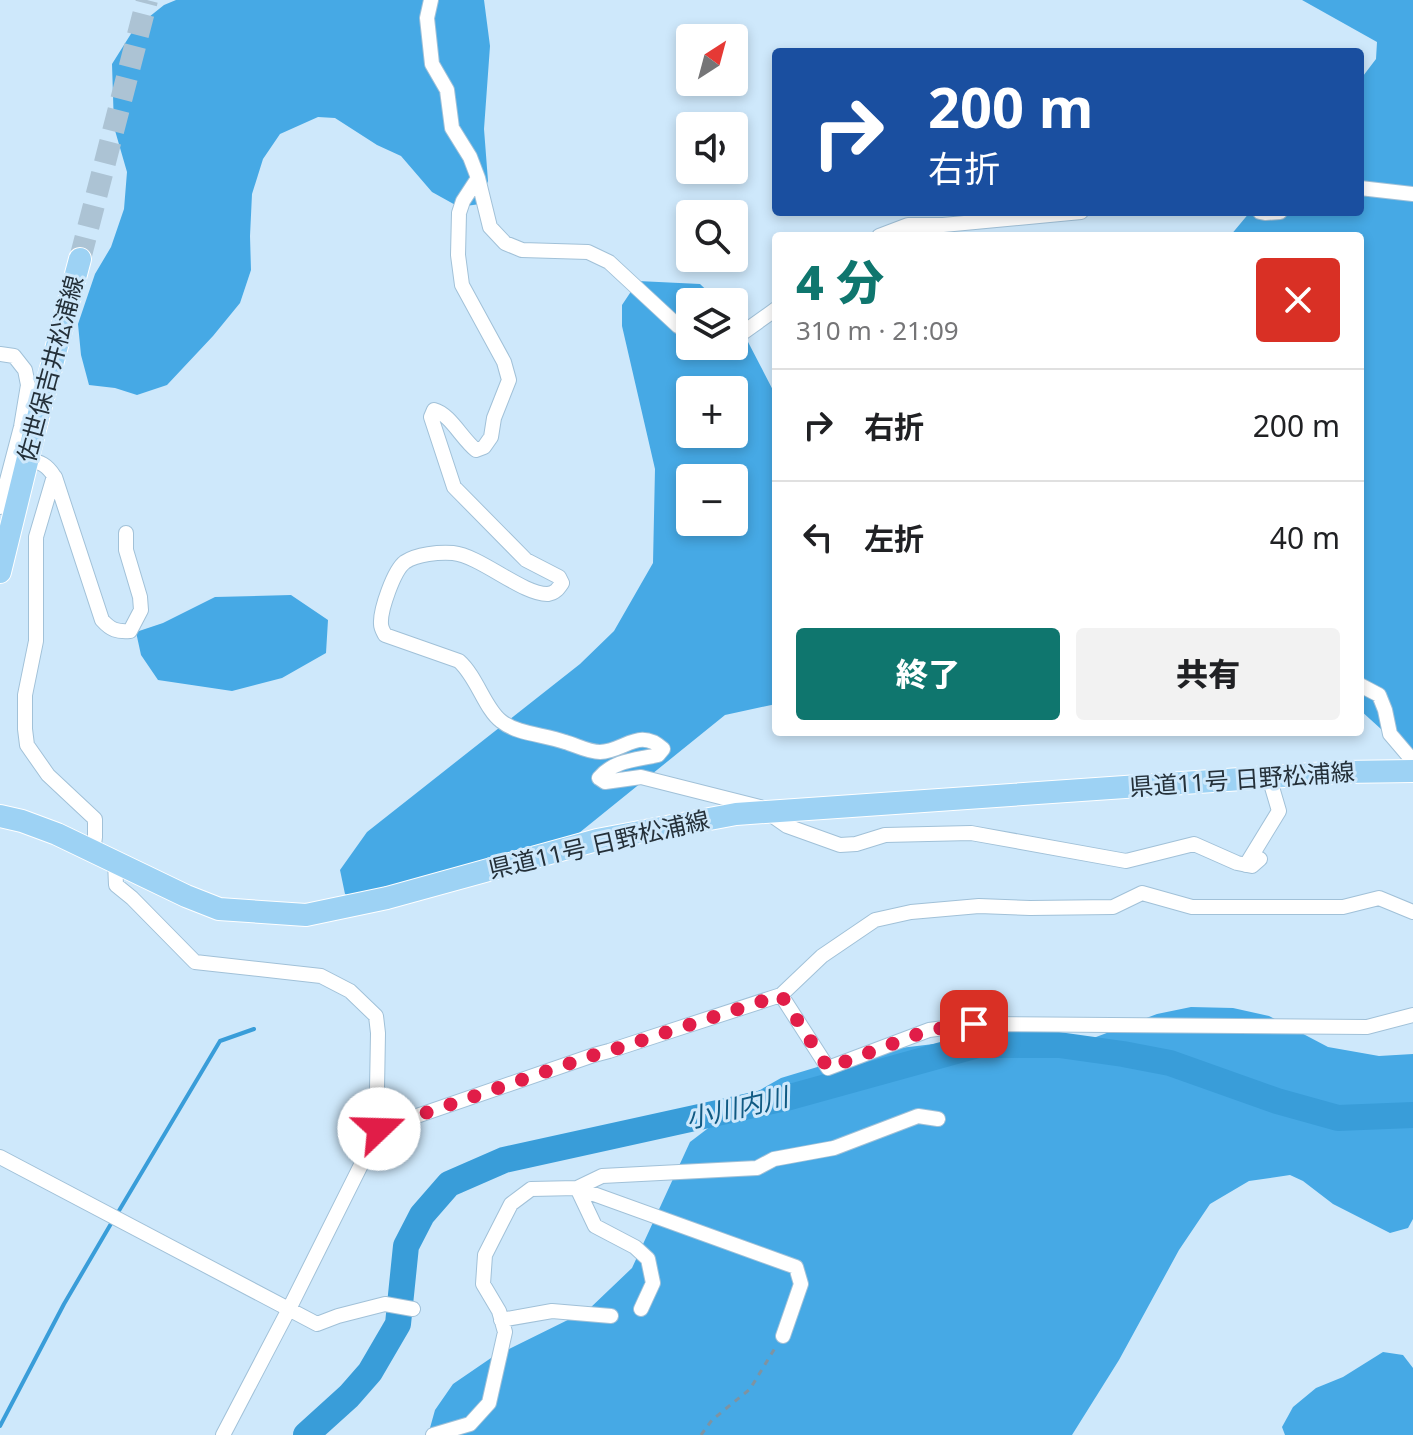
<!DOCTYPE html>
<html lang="ja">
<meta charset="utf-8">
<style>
body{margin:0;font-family:"Noto Sans","Noto Sans JP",sans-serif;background:#f2f2f2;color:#202124;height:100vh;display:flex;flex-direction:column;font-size:30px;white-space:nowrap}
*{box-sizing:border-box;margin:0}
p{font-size:26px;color:#757577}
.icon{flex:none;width:44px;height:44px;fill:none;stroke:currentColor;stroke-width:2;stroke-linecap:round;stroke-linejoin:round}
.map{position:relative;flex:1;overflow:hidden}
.panel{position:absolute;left:772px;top:232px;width:592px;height:504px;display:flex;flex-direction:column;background:#fff;border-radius:8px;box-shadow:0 4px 12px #0003}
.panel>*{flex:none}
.hud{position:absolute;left:772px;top:48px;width:592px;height:168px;border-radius:8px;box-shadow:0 4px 12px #0003;background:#1a4fa0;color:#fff;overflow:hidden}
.needle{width:52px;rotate:36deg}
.fabs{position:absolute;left:676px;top:24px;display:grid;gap:16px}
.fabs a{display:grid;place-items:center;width:72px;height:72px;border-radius:8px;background:#fff;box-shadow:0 4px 12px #0003;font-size:40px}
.pin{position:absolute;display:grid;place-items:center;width:68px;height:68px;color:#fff;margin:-34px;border-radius:16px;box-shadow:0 4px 12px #0006}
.me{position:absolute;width:88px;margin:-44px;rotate:69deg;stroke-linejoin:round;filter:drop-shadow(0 0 6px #0008)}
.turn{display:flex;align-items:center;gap:28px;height:168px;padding:0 24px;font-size:36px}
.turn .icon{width:104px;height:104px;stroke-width:2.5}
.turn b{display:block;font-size:56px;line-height:68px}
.round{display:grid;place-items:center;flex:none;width:84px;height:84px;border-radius:8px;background:#f2f2f2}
.overview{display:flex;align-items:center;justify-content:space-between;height:136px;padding:0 24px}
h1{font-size:48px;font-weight:800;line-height:60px;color:#0f766e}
.cta{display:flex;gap:16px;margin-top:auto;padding:16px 24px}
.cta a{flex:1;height:92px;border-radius:8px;background:#0f766e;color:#fff;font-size:32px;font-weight:800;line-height:92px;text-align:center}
.cta a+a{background:#f2f2f2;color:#202124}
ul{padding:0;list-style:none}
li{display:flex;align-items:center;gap:24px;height:112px;padding:0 24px;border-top:2px solid #e0e0e0}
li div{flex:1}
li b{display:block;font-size:30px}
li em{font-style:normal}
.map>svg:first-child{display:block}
.forest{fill:#46a9e5;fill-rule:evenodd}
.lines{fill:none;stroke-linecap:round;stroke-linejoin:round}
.stream{stroke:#399dd9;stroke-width:4}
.river{stroke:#399dd9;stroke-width:26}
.primary-tunnel{stroke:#acc3d4;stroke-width:22;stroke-dasharray:22 11;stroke-linecap:butt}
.minor-casing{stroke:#a1c1d8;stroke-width:16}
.primary-casing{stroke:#fff;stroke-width:24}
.path{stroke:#7f93a1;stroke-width:3;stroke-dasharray:6 6;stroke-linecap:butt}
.minor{stroke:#fff;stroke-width:14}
.primary{stroke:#9dd2f4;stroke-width:22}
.route{stroke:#e11d48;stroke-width:14;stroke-dasharray:0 25.2}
.labels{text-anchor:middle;stroke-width:6;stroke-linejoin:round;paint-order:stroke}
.street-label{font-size:24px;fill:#243039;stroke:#cee8fb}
.water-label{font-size:26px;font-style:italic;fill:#105a83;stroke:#cee8fb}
</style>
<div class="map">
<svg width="1413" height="1435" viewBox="0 0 1413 1435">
<rect width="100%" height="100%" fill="#cee8fb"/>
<path class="forest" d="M 176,0 L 484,0 L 490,46 L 484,129 L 488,181 L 480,204 L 459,207 L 432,192 L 401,156 L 377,145 L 335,118 L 318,117 L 280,134 L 263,159 L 252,194 L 250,236 L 251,270 L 240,303 L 213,336 L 167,385 L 137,395 L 115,388 L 89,385 L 81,355 L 78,324 L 95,274 L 111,247 L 124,209 L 127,172 L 114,127 L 112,64 L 134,29 L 164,5 Z
M 1302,0 L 1413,0 L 1413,758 L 1360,710 L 1360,236 L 1230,236 L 1250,212 L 1360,212 L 1360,80 L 1376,59 L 1377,42 Z
M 638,281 L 700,284 L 719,302 L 690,302 L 690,346 L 734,346 L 734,315 L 776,396 L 776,704 L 725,715 L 553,854 L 363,903 L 345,894 L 340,870 L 367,832 L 580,664 L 614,631 L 653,563 L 655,469 L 622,326 L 622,305 ZM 690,390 L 734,390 L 734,434 L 690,434 ZM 690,478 L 734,478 L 734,522 L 690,522 Z
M 291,595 L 328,620 L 326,653 L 282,678 L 232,691 L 158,680 L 141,655 L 136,632 L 163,623 L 215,597 Z
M 1191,1007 L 1233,1008 L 1269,1016 L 1328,1047 L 1379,1056 L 1413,1054 L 1413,1219 L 1408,1228 L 1390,1233 L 1333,1204 L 1303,1181 L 1290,1175 L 1249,1181 L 1210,1204 L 1179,1250 L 1119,1360 L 1072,1435 L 428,1435 L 435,1410 L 453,1384 L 491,1358 L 588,1310 L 632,1268 L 690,1142 L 753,1094 L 781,1078 L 867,1052 L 942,1043 L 1007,1055 L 1059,1051 L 1157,1014 Z
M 1383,1352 L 1403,1355 L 1413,1368 L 1413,1435 L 1285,1435 L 1282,1427 L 1293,1407 L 1316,1388 L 1343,1377 Z"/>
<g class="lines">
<path class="stream" d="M 117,1214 L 220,1041 L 254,1029
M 0,1426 L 64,1304 L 112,1222"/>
<path class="river" d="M 306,1435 L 349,1396 L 370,1372 L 398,1324 L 406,1246 L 422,1215 L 449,1184 L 504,1160 L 790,1097 L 978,1045 L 1059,1045 L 1123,1054 L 1170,1063 L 1277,1101 L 1338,1118 L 1413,1115"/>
<path class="primary-tunnel" d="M 80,259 L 147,0"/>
<g class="minor-casing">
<path id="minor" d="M 431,0 L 427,18 L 432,64 L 447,90 L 452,128 L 470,157 L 478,178 L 490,227 L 505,243 L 522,250 L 588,252 L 609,262 L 678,326 L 690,332
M 478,178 L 463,201 L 459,213 L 458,255 L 462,285 L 504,362 L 509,380 L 494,418 L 491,437 L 484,447 L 476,450 C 462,439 450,414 434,410 L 431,417 L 454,487 L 526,560 L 559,577 L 562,583 C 558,589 555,593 548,594 C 523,595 481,556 453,553 C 439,552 417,554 405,562 C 394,570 380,610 381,624 C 381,628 383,631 385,635 L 459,661 C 477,677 485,709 501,721 C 519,735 544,734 565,742 C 576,745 588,752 600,752 C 625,751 639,727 663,749 L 658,755 C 636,760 614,760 599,778 L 605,782 L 641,777 L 760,807 L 787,826 L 840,845 L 856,844 L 885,835 L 971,833 L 1126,861 L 1194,844 L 1237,863 L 1252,866 L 1260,859
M 1360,188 L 1413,194
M 1260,212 L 1265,213 L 1280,212
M 879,236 L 908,225 L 943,225 L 1081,212
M 734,339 L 776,309
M 0,354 L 14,356 L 25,370 L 28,385 L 21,427 L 0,507
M 28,460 C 41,462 47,465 54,476 L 36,537 L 36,641 L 25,695 L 25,729 L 27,745 L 48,775 L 95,819 L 95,837 L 93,852
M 55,477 L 102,620 C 111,630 117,632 130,631 L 141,610 L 140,597 L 126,550 L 126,533
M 1360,685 L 1379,695 L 1385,710 L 1390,734 L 1413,761
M 115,862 L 116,885 L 132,898 L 195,962 L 321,976 L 350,991 L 376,1016 L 378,1033 L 377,1089 L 379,1129 L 289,1309 L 223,1435
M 1246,865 L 1279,811 L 1269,777
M 781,995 L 828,1068 L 929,1030 L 974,1024 L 1367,1027 L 1413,1015
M 379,1129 L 594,1055 L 609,1051 L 781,995 L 822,956 L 875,920 L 911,912 L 979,906 L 1030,908 L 1113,907 L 1142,893 L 1192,907 L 1343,907 L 1379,898 L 1413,912
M 0,1157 L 317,1324 L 338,1316 L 385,1304 L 413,1309
M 641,1309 L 653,1283 L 648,1259 L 635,1247 L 595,1226 L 577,1188 L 602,1176 L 757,1168 L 774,1159 L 834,1148 L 918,1116 L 938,1119
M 501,1320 L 552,1311 L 611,1316
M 433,1435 L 470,1424 L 489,1403 L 505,1332 L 499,1311 L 483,1284 L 485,1255 L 511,1204 L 531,1189 L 577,1188 L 796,1267 L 801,1284 L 783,1336"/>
</g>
<g class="primary-casing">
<path id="primary" d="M 0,572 L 37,421 L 80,259
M 0,816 L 22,821 L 57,834 L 186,896 L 219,909 L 306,915 L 387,898 L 597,840 L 736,814 L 1342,772 L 1413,771"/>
</g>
<path class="path" d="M 701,1435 L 712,1420 L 750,1389 L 775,1348"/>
<use href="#minor" class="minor"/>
<use href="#primary" class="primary"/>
</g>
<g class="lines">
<path class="route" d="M 379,1129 L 594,1055 L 609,1051 L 781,995 L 828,1068 L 929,1030 L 974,1024"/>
</g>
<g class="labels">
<g class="street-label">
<text transform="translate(51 369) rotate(-75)" y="8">佐世保吉井松浦線</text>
<text transform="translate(1242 780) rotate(-4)" y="8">県道11号 日野松浦線</text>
<text transform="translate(599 845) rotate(-13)" y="8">県道11号 日野松浦線</text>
</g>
<g class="water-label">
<text transform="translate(737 1108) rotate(-13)" y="9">小川内川</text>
</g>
</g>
</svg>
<div class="fabs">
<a><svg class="needle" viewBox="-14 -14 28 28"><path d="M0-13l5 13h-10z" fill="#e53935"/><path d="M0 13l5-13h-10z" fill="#757577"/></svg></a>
<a><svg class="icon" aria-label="sound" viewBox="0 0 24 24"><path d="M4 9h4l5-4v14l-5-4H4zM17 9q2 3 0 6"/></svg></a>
<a><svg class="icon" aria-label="search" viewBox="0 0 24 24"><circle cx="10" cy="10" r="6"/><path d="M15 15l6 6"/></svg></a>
<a><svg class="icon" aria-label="layers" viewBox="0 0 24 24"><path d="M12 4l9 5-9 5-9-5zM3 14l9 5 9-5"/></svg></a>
<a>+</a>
<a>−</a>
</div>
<div class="pin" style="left:974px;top:1024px;background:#d93025"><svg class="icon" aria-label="arrive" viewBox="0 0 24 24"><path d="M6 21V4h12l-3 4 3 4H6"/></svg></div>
<svg class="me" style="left:379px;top:1129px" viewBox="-20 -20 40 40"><circle r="19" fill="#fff"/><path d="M0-13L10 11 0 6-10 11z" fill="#e11d48"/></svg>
<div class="hud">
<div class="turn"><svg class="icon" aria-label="right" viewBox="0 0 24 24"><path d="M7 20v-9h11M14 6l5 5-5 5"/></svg><div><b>200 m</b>右折</div></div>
</div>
<section class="panel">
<div class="overview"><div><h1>4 分</h1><p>310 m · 21:09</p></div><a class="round" style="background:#d93025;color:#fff"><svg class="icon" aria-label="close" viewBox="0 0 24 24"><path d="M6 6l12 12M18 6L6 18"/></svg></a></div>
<ul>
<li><svg class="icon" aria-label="right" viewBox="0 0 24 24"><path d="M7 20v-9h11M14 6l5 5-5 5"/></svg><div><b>右折</b></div><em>200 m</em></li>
<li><svg class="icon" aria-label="left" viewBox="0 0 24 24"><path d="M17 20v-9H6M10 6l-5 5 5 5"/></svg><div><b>左折</b></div><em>40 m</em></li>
</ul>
<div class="cta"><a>終了</a><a>共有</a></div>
</section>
</div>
